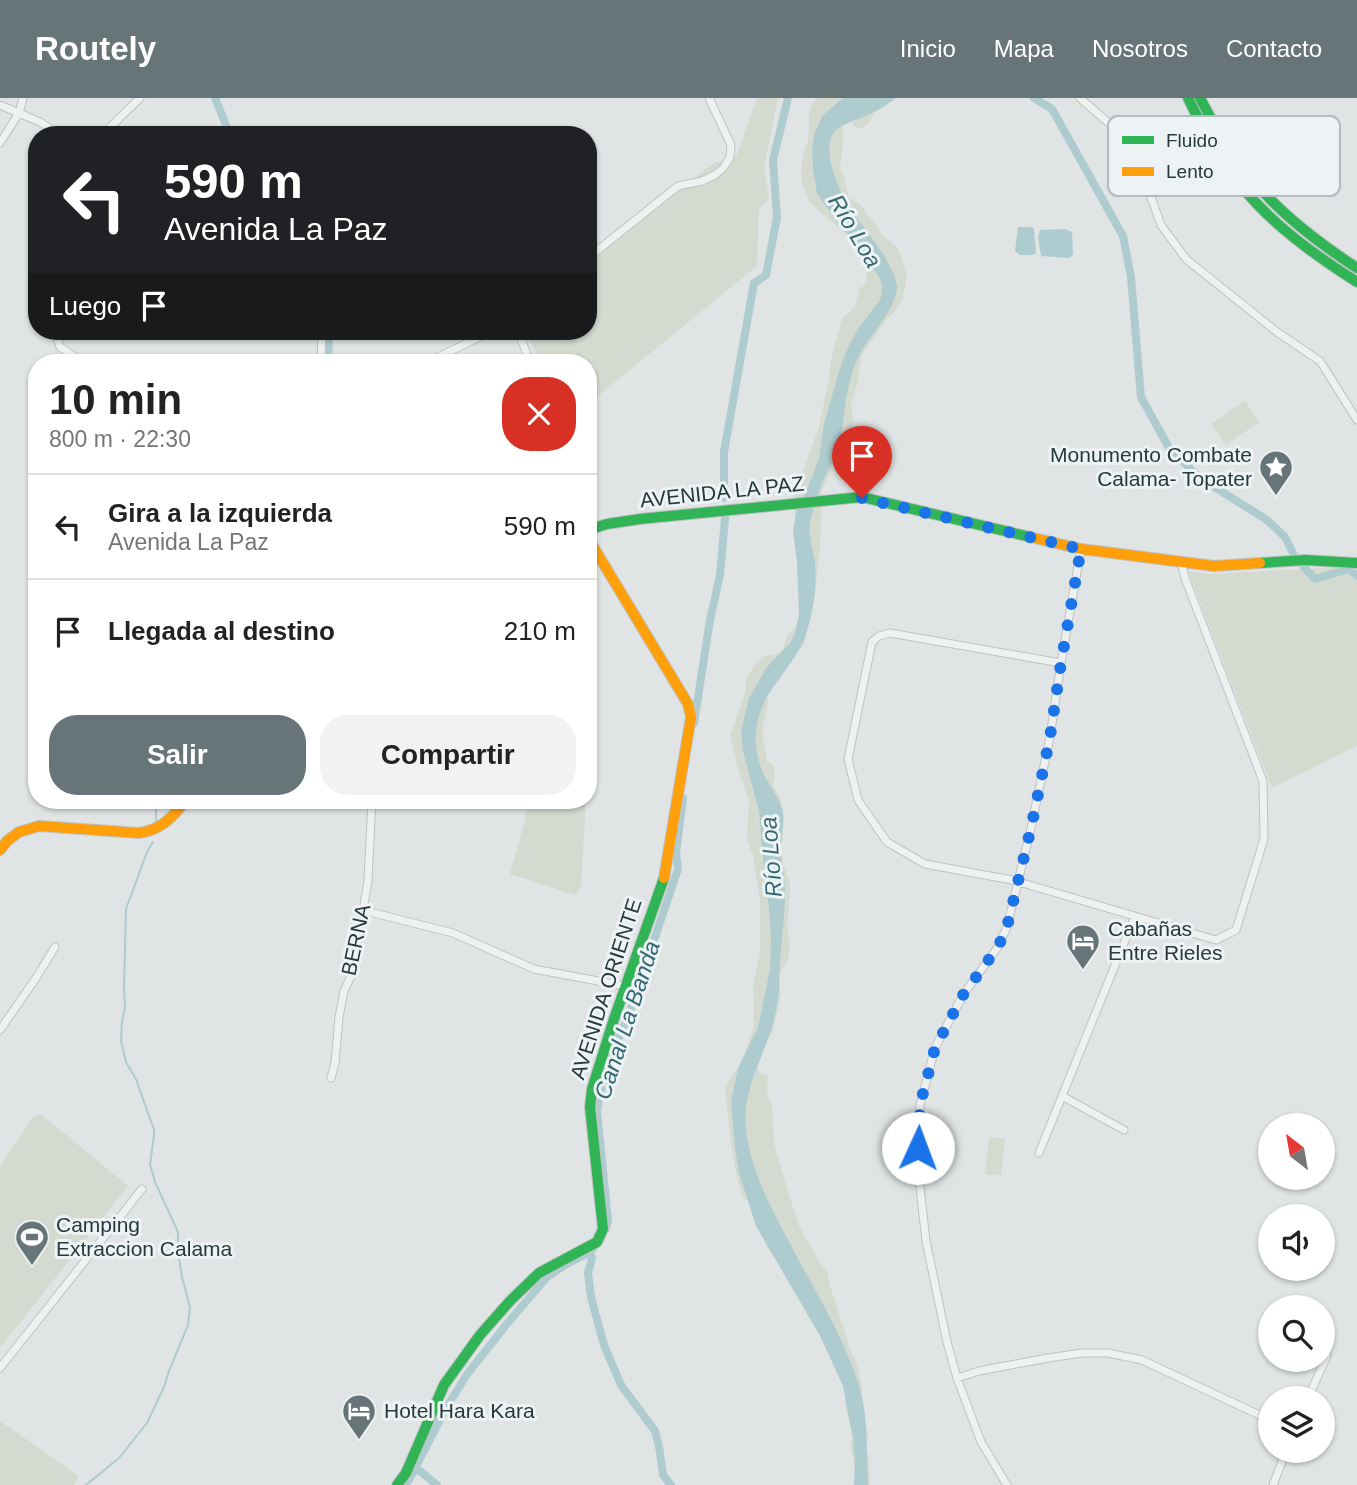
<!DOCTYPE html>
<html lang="es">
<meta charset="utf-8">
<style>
body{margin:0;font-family:Helvetica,sans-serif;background:#f2f2f2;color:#222;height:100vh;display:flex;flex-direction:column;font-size:26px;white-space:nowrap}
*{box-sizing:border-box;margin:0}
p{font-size:23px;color:#767676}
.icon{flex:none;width:38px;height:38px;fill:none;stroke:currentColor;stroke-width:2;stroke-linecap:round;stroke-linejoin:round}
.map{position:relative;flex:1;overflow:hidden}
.sheet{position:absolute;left:28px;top:256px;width:569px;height:455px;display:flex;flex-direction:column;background:#fff;border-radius:28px;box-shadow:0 2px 5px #0004}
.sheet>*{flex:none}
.guide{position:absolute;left:28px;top:28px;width:569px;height:214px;border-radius:28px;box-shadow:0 2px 5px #0004;background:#202124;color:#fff;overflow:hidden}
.needle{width:46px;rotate:329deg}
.controls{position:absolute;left:1258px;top:1015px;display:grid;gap:14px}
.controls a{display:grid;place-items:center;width:77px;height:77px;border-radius:50%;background:#fff;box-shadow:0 2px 5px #0004;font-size:35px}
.pin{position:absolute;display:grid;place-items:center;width:60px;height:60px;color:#fff;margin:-72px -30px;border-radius:50% 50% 50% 0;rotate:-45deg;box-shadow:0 0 7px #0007}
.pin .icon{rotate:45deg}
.me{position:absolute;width:77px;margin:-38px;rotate:2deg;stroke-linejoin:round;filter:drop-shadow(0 0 5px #0008)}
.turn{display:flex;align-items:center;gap:24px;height:147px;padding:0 21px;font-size:32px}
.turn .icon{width:91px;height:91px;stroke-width:2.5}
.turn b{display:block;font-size:49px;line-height:60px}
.then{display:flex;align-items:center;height:66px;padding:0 21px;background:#0003;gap:14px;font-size:26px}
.round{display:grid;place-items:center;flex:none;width:74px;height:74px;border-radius:28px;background:#f2f2f2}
.overview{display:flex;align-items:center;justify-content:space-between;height:119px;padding:0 21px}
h1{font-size:42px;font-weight:700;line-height:52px}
.button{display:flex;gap:14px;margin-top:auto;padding:14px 21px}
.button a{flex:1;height:80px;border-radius:28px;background:#687578;color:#fff;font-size:28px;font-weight:700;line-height:80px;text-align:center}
.button a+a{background:#f2f2f2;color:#222}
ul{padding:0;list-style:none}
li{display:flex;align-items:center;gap:21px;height:105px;padding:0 21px;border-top:2px solid #e0e0e0}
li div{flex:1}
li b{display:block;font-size:26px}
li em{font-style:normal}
header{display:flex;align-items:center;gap:42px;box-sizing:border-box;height:98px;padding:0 35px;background:#687578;color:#fff}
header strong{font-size:33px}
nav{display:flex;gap:38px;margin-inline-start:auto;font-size:24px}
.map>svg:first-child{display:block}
.green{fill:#d4dad0}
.water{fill:#aecccf}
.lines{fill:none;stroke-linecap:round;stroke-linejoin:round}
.stream{stroke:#aecccf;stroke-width:2}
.canal{stroke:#aecccf;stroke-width:8}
.street-casing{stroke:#bec2c3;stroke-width:9}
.fast-casing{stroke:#bec2c3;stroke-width:12}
.slow-casing{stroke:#bec2c3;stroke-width:12}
.street{stroke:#eff1f1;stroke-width:7}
.fast{stroke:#30b455;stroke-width:10}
.slow{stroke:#ff9f0a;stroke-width:10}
.route{stroke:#1a73e8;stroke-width:12;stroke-dasharray:0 21.6}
.labels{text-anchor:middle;stroke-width:6;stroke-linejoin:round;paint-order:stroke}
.poi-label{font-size:21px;fill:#27393d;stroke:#edf3f5;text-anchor:start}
.street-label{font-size:21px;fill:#27393d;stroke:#edf3f5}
.water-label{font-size:23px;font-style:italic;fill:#336870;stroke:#edf3f5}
.key{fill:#edf3f5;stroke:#b2bbbe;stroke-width:2}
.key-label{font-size:19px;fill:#27393d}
</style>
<header>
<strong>Routely</strong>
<nav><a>Inicio</a><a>Mapa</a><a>Nosotros</a><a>Contacto</a></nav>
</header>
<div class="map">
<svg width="1357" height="1387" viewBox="0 0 1357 1387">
<rect width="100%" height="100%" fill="#e0e4e5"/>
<path class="green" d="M 757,0 L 778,0 L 764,70 L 769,100 L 759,112 L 757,168 L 588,306 L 588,264 L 540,264 L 526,233 L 588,233 L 588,163 L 714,65 L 736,59 Z
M 817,0 L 894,0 L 873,10 C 873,21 870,26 861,31 L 854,28 L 848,17 L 844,20 L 842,58 L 839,72 L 844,77 L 848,99 L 861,107 L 883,138 L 895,147 L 901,157 L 907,180 L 902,202 L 895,213 L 887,221 L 861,257 L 858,284 L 851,307 L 853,325 L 822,392 L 820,450 L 814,503 L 805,531 L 806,539 L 804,547 L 780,572 L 782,578 L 779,583 L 771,586 L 766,596 L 768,604 L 763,628 L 763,640 L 767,662 L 774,669 L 775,677 L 773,687 L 781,701 L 779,712 L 782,763 L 790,785 L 789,812 L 787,829 L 790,847 L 788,861 L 778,879 L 781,897 L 772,936 L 765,941 L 757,969 L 760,975 L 768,978 L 767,993 L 772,1008 L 774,1045 L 783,1077 L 799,1128 L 818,1162 L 827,1173 L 830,1188 L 851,1253 L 856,1263 L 862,1288 L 861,1305 L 868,1339 L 865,1348 L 869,1359 L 870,1387 L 856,1387 L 855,1372 L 850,1345 L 855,1340 L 845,1309 L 845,1293 L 829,1236 L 765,1146 L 765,1138 L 750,1103 L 743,1100 C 731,1066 730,1029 725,993 L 728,984 L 741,966 L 754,929 L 753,888 L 760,854 L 760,802 L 753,759 L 747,741 L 749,703 L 739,674 L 730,638 L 746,592 L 745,583 L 756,565 L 765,558 L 777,556 L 782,552 L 787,537 L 794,531 L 806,509 L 793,401 L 818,332 L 829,282 L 831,261 L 842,221 L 855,209 L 859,191 L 865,187 C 866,184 867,178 867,176 C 865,170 848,137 843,133 C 823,115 801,105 801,73 C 801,62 806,51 808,41 C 811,25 804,13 817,0 Z
M 1245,303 L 1259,324 L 1226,347 L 1211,326 Z
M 1341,469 L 1357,484 L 1357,648 L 1272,690 L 1188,473 L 1209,476 Z
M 528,702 L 586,702 L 581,790 L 575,797 L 510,776 L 526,719 Z
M 42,1017 L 128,1088 L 0,1250 L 0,1068 L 34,1018 Z
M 989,1039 L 1005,1041 L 1001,1077 L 985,1076 Z
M 0,1323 L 79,1378 L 73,1387 L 0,1387 Z"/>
<path class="water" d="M 843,0 L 896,0 C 888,6 879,12 870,16 C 859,21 844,25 836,32 C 819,48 839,94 850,110 C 863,129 894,165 897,188 C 897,193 896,198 894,202 C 886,223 867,240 858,260 C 844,290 846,319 838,349 C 835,359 830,368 826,377 C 819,391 815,405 811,420 C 807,435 813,450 815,465 C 817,489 814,510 807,533 C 795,572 761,589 756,633 C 754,649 759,670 768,684 C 773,692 779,701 782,710 C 786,724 780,742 781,756 C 782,769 785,781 785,794 C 785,817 782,839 780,862 C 779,872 780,882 779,893 C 778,902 776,913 774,923 C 764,959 741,993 746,1032 C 751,1071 768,1104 786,1138 C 810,1185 840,1231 857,1281 C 869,1314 866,1352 868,1387 L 854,1387 L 855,1361 L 853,1341 L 843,1288 L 820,1238 L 756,1128 L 739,1075 L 735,1050 L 731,1003 L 738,970 L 758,930 L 770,871 L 771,840 L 769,810 L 764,773 L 759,713 L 743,653 L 741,635 L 745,616 L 749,600 L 767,569 L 790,545 L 795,535 L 799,517 L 797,464 L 793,434 L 796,415 L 813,377 L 819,360 L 824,326 L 840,270 L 848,249 L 860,228 L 880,202 L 882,194 L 882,187 L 879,179 L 853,141 L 839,127 L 817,95 L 813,71 L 812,51 L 815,34 L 823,17 Z
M 1018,129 L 1032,129 L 1034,131 L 1036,155 L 1033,157 L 1020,157 L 1015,153 Z
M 1065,131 L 1072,134 L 1073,156 L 1071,159 L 1069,160 L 1041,158 L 1038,139 L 1040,132 Z"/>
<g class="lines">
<path class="stream" d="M 156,725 L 156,708 L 158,702
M 86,1387 L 119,1360 L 147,1325 L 164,1289 L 169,1273 L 188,1227 L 190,1209 L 182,1179 L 178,1155 L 178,1134 L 155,1084 L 150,1066 L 154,1038 L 154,1032 L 136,981 L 126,964 L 121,943 L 122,923 L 125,910 L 124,888 L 126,811 L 147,754 L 153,744"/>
<path class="canal" d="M 215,0 L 230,37
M 1034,0 L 1052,11 L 1123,138 L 1131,179 L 1141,299 L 1169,350 L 1200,380 L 1267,422 L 1285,439 L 1294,457
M 328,264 L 329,233
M 724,400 L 724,354 L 754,185 L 766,177 L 777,119 L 773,62 L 788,0
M 1303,468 L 1315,481 L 1349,471 L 1357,478
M 694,625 L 710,522 L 720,477 L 725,420
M 606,1131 L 608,1122 L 597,1014 L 600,995 L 616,946 L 628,919 L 678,771 L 676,755 L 683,700
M 590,1154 L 592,1160 L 588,1175 L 591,1199 L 604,1247 L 621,1287 L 655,1333 L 659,1348 L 663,1377 L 671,1387
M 406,1387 L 414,1372
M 437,1387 L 420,1373 L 414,1372 L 448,1307 L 468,1275 L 506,1227 L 547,1179 L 565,1167 L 590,1154 L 597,1145"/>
<g class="street-casing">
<path id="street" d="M 1080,0 L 1118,33 L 1134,52 L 1161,127 L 1186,161 L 1277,234 L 1320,263 L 1357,322
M 0,7 L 40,24 L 61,37
M 102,37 L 140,0
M 0,45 L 19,15 L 23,0
M 588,160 L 678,88 L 702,83 L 715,77 L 724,69 L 730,59 L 731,47 L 709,0
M 63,233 L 58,243 L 60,249 L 83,264
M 518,233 L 530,264
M 432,262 L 492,233
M 321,264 L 322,233
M 1061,565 L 890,535 L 879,538 L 872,544 L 848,661 L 858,702 L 887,744 L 925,766 L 1012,782 L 1216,842 L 1236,832 L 1264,741 L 1263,683 L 1185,480 L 1181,464
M 362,812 L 453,835 L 534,871 L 625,888
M 0,932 L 36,880 L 55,849
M 331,980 L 335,965 L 339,919 L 344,893 L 352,876 L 368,783 L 372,702
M 1062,998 L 1124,1032
M 1039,1055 L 1135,818
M 0,1270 L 142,1091
M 957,1280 L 979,1273 L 1048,1260 L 1082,1255 L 1108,1255 L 1142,1262 L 1270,1322
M 1308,1300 L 1327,1258
M 1007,1387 L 981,1344 L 957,1280 L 947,1244 L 926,1143 L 918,1072 L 920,1007 L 935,950 L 963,897 L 998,849 L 1007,829 L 1031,730 L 1050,639 L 1061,565 L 1081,451
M 1273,1387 L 1286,1353"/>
</g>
<g class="fast-casing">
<path id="fast" d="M 1188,0 C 1202,29 1217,58 1238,84 C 1270,125 1313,156 1357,184
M 1200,0 C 1241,80 1282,121 1357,170
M 588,432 L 607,426 L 640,421 L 862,399 L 1030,439
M 1260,465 L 1305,462 L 1357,465
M 397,1387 L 406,1375 L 444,1287 L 480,1237 L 510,1203 L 539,1175 L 597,1144 L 603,1131 L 590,1009 L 592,991 L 614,921 L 664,780"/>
</g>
<g class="slow-casing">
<path id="slow" d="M 1030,439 L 1081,451 L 1214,468 L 1260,465
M 588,440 L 688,606 L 691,619 L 664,780
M 0,752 L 7,743 L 19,734 L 39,728 L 139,735 C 161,732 173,719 186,702"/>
</g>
<use href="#street" class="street"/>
<use href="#fast" class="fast"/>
<use href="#slow" class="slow"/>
</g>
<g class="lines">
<path class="route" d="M 862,400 L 1081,451 L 1061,565 L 1050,639 L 1031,730 L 1007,829 L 998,849 L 963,897 L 935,950 L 920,1007 L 918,1050"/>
</g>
<defs>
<g id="sight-pin" transform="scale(1.75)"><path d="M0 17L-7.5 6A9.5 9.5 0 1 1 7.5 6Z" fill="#687578" stroke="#edf3f5"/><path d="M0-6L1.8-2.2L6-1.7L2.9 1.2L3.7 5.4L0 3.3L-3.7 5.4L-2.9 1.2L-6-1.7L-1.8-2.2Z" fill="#fff"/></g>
<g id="hotel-pin" transform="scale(1.75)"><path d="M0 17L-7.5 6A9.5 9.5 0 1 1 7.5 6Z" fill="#687578" stroke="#edf3f5"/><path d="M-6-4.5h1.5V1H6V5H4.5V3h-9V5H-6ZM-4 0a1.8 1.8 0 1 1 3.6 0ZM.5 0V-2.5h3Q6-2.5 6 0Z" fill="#fff"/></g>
<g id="stadium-pin" transform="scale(1.75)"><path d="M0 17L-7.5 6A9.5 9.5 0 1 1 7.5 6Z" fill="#687578" stroke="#edf3f5"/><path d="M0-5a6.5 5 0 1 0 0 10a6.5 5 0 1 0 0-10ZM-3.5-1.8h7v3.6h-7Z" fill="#fff"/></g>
</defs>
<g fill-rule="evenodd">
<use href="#sight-pin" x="1276" y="369"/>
<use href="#hotel-pin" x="1083" y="843"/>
<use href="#stadium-pin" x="32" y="1139"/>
<use href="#hotel-pin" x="359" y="1313"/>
</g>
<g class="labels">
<g class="poi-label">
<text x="1252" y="364" text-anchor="end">Monumento Combate<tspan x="1252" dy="24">Calama- Topater</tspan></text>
<text x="1108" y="838">Cabañas<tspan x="1108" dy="24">Entre Rieles</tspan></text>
<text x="56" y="1134">Camping<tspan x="56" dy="24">Extraccion Calama</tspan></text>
<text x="384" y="1320">Hotel Hara Kara</text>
</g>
<g class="street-label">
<text transform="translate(722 394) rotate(-6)" y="7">AVENIDA LA PAZ</text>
<text transform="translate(356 842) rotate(-78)" y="7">BERNA</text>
<text transform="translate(606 891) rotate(-72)" y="7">AVENIDA ORIENTE</text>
</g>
<g class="water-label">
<text transform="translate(855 133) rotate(59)" y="8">Río Loa</text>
<text transform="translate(771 759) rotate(-94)" y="8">Río Loa</text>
<text transform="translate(627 922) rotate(-72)" y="8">Canal La Banda</text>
</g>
</g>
<rect x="1108" y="18" width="232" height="80" rx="10" class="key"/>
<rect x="1122" y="38" width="32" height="8" fill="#30b455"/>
<rect x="1122" y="69" width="32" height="9" fill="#ff9f0a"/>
<g class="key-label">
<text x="1166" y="49">Fluido</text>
<text x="1166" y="80">Lento</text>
</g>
</svg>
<div class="controls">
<a><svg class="needle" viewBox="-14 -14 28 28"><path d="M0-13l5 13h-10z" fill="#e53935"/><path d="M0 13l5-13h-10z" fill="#767676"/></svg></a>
<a><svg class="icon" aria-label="sound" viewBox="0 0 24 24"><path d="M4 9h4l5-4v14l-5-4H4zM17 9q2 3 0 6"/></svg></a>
<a><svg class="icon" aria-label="search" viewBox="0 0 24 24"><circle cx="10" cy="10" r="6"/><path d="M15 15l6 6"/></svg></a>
<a><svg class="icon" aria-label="layers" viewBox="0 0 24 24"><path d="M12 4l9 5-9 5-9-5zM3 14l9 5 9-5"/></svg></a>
</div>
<div class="pin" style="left:862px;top:400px;background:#d93025"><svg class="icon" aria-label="arrive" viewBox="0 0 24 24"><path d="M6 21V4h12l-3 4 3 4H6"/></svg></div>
<svg class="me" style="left:918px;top:1050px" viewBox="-20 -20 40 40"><circle r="19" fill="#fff"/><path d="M0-13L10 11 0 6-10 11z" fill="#1a73e8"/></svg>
<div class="guide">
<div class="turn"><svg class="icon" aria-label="left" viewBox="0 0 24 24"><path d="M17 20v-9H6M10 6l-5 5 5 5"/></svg><div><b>590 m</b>Avenida La Paz</div></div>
<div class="then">Luego<svg class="icon" aria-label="arrive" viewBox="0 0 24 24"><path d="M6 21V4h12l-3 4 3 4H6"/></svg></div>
</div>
<section class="sheet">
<div class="overview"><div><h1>10 min</h1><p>800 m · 22:30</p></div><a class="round" style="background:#d93025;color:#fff"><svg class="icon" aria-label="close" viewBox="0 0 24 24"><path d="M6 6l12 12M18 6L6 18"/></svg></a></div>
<ul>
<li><svg class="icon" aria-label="left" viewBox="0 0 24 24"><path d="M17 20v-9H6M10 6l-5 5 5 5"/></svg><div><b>Gira a la izquierda</b><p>Avenida La Paz</p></div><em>590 m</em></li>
<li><svg class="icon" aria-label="arrive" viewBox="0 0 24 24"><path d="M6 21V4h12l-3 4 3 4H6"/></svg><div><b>Llegada al destino</b></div><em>210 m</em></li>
</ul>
<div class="button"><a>Salir</a><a>Compartir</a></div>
</section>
</div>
